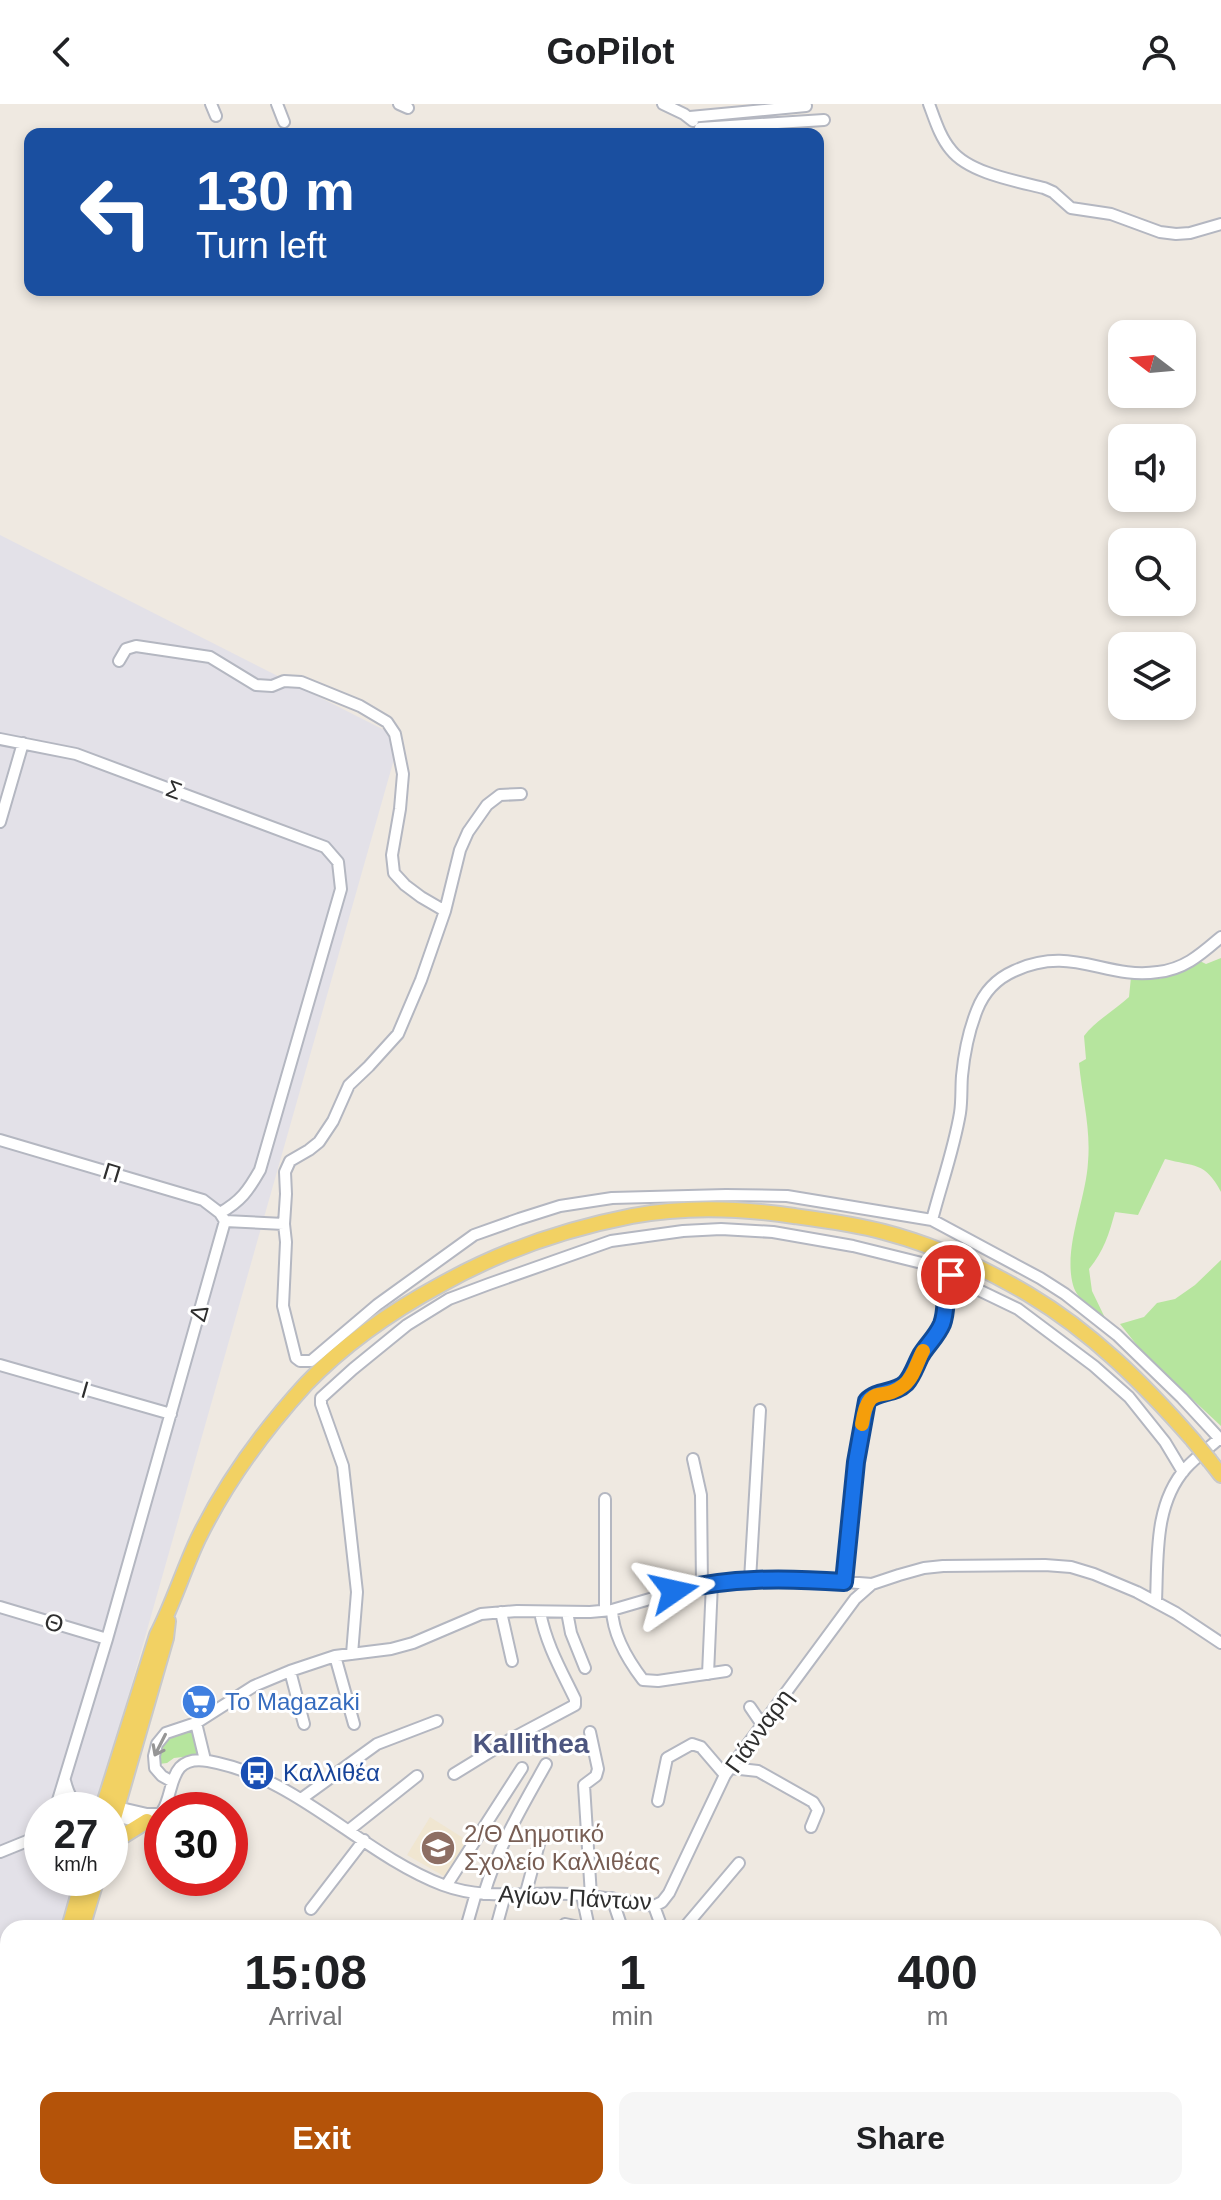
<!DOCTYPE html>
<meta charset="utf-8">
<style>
body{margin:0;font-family:Helvetica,sans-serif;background:#f6f6f6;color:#202124;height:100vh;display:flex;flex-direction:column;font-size:30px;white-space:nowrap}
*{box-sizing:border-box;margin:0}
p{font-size:26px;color:#757577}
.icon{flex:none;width:44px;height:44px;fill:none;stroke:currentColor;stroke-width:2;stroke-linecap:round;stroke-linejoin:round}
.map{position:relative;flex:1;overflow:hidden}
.details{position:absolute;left:0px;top:1816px;width:1222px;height:280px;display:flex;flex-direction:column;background:#fff;border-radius:24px 24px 0 0;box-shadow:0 4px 12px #0003}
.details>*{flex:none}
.top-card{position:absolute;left:24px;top:24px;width:800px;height:168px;border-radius:16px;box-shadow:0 4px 12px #0003;background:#1a4fa0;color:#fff;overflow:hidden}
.needle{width:52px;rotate:286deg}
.buttons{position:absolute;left:1108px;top:216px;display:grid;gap:16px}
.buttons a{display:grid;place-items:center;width:88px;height:88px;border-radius:16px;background:#fff;box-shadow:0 4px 12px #0003;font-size:40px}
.speed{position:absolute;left:24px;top:1688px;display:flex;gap:16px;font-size:40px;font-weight:700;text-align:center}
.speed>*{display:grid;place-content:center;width:104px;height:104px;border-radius:50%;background:#fff;box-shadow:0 4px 12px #0003;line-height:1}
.speed small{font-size:20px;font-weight:400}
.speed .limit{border:12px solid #d22;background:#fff;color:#111}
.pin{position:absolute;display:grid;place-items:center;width:68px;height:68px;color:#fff;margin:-34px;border:4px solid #fff;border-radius:50%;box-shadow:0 2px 8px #0007}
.me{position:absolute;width:88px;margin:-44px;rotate:79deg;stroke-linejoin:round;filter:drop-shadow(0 0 6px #0008)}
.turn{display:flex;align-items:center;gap:28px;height:168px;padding:0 40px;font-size:36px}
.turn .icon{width:104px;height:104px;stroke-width:2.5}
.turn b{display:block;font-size:56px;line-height:68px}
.eta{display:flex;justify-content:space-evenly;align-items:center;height:136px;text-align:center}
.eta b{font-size:48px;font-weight:600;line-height:56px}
.button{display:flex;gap:16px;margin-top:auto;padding:16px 40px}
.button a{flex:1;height:92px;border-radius:16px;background:#b45309;color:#fff;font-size:32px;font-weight:600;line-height:92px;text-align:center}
.button a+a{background:#f6f6f6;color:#202124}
header{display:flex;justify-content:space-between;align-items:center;height:104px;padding:0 40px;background:#fff;font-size:36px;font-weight:600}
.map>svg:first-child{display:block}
.industrial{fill:#e3e1e8}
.education{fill:#f0e6d1}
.green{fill:#b6e59e}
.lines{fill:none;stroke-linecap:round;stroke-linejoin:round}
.minor-casing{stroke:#b4b7c1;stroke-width:14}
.major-casing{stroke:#c9c9c9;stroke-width:18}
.minor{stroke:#fff;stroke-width:10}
.major{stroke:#f2d163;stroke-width:14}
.major-bridge-casing{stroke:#c9c9c9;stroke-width:18;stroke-linecap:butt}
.major-bridge{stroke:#f2d163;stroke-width:14}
.oneway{stroke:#969696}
.route-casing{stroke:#114b97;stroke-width:20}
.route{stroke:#1a73e8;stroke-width:14}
.slow{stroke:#f59e0b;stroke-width:14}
.labels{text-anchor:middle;stroke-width:6;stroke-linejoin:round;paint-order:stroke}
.street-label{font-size:24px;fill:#2e2e2e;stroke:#fff}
.shop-label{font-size:24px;fill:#366cbe;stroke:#fff;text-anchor:start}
.transit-label{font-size:24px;fill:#164399;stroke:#fff;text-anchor:start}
.education-label{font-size:24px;fill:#785e54;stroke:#fff;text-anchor:start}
.quarter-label{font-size:28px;font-weight:bold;fill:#4d5680;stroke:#fff}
</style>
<header><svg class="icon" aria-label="back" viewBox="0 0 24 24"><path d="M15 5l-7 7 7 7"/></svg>GoPilot<svg class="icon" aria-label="person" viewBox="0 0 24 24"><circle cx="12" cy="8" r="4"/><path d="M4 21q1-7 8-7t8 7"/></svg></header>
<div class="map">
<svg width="1221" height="2096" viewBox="0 0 1221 2096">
<rect width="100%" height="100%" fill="#efe9e1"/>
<path class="industrial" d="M 0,431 L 400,634 L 96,1706 L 42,1706 L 42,1774 L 76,1774 L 62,1824 L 8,1824 L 8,1930 L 0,1941 Z"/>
<path class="education" d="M 430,1713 L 468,1737 L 447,1774 L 407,1751 Z"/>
<path class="green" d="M 1221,854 L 1221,1088 C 1205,1057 1194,1063 1165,1055 L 1138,1111 L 1115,1108 C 1109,1130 1104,1147 1089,1165 L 1092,1187 L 1106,1216 C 1094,1207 1077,1196 1073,1181 C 1063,1144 1086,1096 1088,1058 C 1091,1024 1082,993 1079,959 L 1086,955 L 1084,932 C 1094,918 1115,906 1129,893 L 1131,873 L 1159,875 L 1183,867 L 1200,857 L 1206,860 Z
M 1221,1156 L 1221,1322 L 1144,1250 L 1120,1220 L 1144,1213 L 1157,1199 L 1175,1195 L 1195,1181 Z
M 191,1623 L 200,1651 L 174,1654 L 167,1659 L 159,1660 L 155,1644 L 171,1627 Z"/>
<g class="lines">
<g class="minor-casing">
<path id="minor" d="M 211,0 L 216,12
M 277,0 L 284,18
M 399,0 L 408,4
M 663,0 L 684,10 L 693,17
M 929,0 C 935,16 940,33 951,46 C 969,69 1016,77 1044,84 L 1053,88 L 1071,104 L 1111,110 L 1160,128 L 1176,130 L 1190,129 L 1221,120
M 690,13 L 806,2
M 700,24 L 824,16
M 119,557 L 126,545 L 136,542 L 210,553 L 256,581 L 272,582 L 284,577 L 301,578 L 360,602 L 387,618 L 395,630 L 403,670 L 400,705 L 392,751 L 394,769 L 405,781 L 421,793 L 445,807
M 0,635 L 76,650 L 325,743 L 338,758 L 341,785 L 260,1066 C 248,1087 241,1097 220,1109 L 225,1117 L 107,1535 L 55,1706
M 0,718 L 23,639
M 0,1036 L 203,1096 L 220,1109
M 932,1116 C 941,1081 954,1045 960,1009 C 962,996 961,984 962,972 C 964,951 969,926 977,906 C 984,888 996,875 1014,867 C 1072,840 1105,876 1158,868 C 1185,865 1201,850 1221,833
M 225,1117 L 284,1120 L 286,1090 L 285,1068 L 290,1057 L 309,1046 L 319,1038 L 333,1017 L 349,981 L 369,962 L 398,930 L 421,876 L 445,807 L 460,746 L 468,728 L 487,701 L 500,691 L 521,690
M 284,1120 L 286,1138 L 283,1202 L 296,1254 L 300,1257 L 311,1257 L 377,1201 L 474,1131 L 519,1115 L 560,1102 L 612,1094 L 726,1091 L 787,1092 L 932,1116 L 1040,1174 L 1065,1190 L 1117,1231 L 1182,1294 L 1221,1336
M 0,1261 L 171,1310
M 693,1355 L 701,1391 L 702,1481
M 605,1395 L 605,1506
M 750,1476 L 760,1306
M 844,1478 L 856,1358 L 867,1297 C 877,1286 895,1290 906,1279 C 913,1271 916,1260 921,1251 C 927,1241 937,1232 942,1220 C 948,1205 943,1189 951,1171
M 1156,1497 C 1158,1452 1154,1400 1186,1364 C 1196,1353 1209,1344 1220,1334
M 0,1503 L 107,1535
M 612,1506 C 613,1531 627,1555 643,1576 L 658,1577 L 726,1567
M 501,1508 L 512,1557
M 567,1508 L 571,1529 L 585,1564
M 352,1550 L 357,1488 L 343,1362 L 321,1300 L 321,1294 L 353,1265 L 407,1221 L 449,1195 L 489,1180 L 611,1137 L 683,1127 L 721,1125 L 773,1128 L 853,1142 L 938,1163 L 962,1178 L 1018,1205 L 1094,1262 L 1129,1293 L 1165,1338 L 1183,1368
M 335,1552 L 354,1620
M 290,1567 L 304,1620
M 708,1570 L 712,1479
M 750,1603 L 763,1622
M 196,1619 L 205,1656
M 590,1628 L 598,1665 L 596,1672 L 584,1681 L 591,1792
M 731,1664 L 758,1667 L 813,1698 L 818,1706 L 811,1723
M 454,1670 L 511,1635 L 575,1601 L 575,1595 C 561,1566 546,1540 540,1508
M 65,1677 C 69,1692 72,1697 85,1706
M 171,1677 L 162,1672 L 155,1664 L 154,1652 L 157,1640 L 166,1629 L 196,1619 L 254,1582 L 290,1567 L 335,1552 L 391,1545 L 413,1539 L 481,1510 L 517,1507 L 590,1508 L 612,1506 L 691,1483 L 737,1476 L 793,1474 L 872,1480 L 899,1471 L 924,1464 L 943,1462 L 1045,1461 L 1071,1463 L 1094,1470 L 1137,1488 L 1176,1509 L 1221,1539
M 301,1695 L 377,1640 L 437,1617
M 658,1697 L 667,1654 L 692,1640 L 701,1643 L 725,1671
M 89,1706 L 104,1700 L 147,1710 L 157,1710
M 110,1711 C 121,1713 134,1718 146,1717 C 183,1712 156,1648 208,1657 C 298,1673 360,1749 443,1781 C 486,1797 527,1787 570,1790 C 598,1792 627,1797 654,1802 L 662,1798 L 669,1789 L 725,1671 L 855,1495 L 872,1480
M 349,1726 L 417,1672
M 0,1748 L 42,1731
M 446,1782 L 522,1664
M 484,1790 C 498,1743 522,1703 546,1660
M 582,1791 L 589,1824
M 525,1792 L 539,1740
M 612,1794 L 622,1824
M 654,1802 L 662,1824
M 311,1805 L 364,1736
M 466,1824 L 476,1789
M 496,1824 L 505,1791
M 562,1824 L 565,1820 L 584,1824
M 684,1824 L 739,1759
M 420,2088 L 445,2096
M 649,2096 L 657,2088
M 699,2096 L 704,2088"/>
</g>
<g class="major-casing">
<path id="major" d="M 1210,1357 L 1221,1371
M 102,1706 L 157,1531 C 173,1500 183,1467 198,1435 C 226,1378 264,1326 306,1280 C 346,1238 392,1207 442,1180 C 501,1147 565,1125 632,1112 C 685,1102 741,1104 794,1112 C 824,1116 855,1120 884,1128 C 934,1141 984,1164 1028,1190 C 1092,1228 1144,1280 1193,1336
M 110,1728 L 166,1534 L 168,1517
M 110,1740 L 147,1717
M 69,1824 L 83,1774
M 82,1824 L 97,1774
M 0,1959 L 8,1950
M 0,1978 L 8,1968"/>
</g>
<use href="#minor" class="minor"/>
<use href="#major" class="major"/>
<g class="major-bridge-casing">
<path id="major-bridge" d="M 1193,1336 L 1210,1357"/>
</g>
<use href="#major-bridge" class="major-bridge"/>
</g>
<defs><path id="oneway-shaft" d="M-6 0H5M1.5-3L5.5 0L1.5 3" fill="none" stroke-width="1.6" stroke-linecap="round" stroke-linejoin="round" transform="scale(2)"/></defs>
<use class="oneway" href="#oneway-shaft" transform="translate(160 1641) rotate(117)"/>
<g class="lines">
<g class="route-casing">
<path id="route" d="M 674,1487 C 730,1473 787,1474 844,1478 L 856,1358 L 867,1297 C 877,1286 895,1290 906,1279 C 913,1271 916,1260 921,1251 C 927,1241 937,1232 942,1220 C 948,1204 943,1189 951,1171"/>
</g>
<use href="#route" class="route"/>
<path class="slow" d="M 862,1320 C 869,1276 881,1300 904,1281 C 914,1273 917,1258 923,1247"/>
</g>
<defs>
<g id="supermarket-disc" transform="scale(1.8)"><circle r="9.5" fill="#3f7fe0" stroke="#fff"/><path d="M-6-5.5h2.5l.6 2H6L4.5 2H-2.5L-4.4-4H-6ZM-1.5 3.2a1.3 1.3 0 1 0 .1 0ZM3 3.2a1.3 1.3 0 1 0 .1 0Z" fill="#fff"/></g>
<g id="bus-disc" transform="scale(1.8)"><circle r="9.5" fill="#1a4fb4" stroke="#fff"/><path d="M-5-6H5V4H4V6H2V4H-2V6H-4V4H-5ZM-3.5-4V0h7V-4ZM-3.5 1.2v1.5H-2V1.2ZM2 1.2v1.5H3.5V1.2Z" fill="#fff"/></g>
<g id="school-disc" transform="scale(1.8)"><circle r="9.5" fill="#8d6e63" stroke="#fff"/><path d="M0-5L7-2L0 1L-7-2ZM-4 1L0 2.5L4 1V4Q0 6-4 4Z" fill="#fff"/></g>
</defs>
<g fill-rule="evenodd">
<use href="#supermarket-disc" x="199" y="1598"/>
<use href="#bus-disc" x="257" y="1669"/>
<use href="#school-disc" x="438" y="1744"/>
</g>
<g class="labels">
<g class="street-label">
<text transform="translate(174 686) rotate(20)" y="8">Σ</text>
<text transform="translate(112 1069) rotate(17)" y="8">Π</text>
<text transform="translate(199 1209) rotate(-74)" y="8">Δ</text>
<text transform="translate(85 1286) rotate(16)" y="8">Ι</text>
<text transform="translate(54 1519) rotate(17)" y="8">Θ</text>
<text transform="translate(759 1627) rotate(-54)" y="8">Γιάνναρη</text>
<text transform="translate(575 1794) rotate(3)" y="8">Αγίων Πάντων</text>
</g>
<g class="shop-label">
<text x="225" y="1606">To Magazaki</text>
</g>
<g class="transit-label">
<text x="283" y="1677">Καλλιθέα</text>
</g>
<g class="education-label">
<text x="464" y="1738">2/Θ Δημοτικό<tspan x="464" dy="28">Σχολείο Καλλιθέας</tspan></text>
</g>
<g class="quarter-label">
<text x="531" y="1649">Kallithea</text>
</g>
</g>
</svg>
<div class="buttons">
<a><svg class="needle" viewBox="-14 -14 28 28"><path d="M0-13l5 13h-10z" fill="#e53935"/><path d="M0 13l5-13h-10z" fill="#757577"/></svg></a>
<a><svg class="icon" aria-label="sound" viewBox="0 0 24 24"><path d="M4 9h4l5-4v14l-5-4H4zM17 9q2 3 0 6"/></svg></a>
<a><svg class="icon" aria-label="search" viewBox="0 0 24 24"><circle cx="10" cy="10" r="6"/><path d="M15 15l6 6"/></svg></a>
<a><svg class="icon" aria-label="layers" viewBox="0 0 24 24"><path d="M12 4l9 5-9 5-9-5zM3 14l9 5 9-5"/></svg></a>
</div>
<div class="speed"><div>27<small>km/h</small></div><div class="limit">30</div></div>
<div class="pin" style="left:951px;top:1171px;background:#d93025"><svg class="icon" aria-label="arrive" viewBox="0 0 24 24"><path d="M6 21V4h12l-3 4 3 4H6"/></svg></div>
<svg class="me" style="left:674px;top:1487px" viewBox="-20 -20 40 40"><path d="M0-17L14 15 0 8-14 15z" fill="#1a73e8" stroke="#fff" stroke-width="4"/></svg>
<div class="top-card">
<div class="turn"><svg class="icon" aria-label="left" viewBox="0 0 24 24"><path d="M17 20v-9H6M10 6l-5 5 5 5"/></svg><div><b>130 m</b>Turn left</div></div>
</div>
<section class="details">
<div class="eta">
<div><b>15:08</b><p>Arrival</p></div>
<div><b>1</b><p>min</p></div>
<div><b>400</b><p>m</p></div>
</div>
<div class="button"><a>Exit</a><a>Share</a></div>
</section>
</div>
